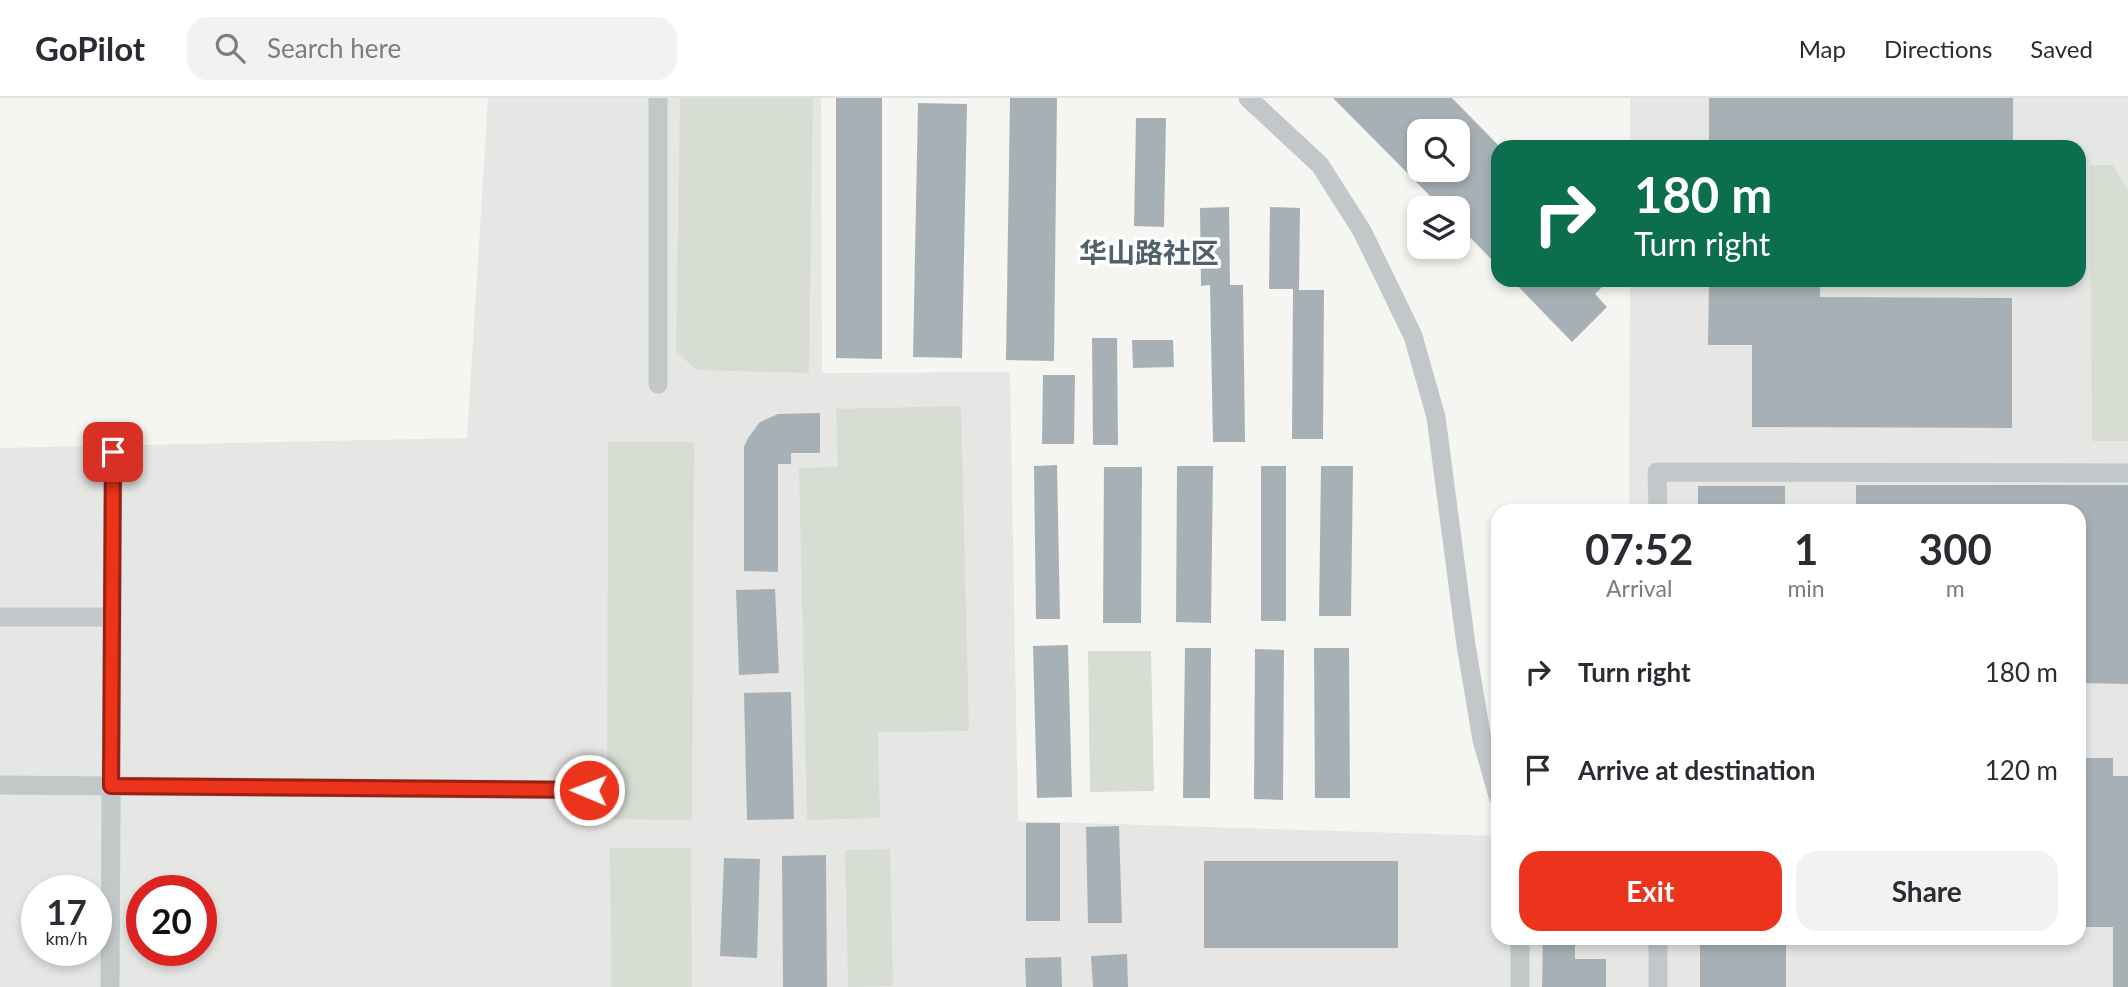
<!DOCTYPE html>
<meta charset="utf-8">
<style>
body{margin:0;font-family:Lato,"Noto Sans SC",sans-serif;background:#f2f2f3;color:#2b2b33;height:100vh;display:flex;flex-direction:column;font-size:26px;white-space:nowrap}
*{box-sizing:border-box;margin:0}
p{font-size:23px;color:#7c7c81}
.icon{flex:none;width:38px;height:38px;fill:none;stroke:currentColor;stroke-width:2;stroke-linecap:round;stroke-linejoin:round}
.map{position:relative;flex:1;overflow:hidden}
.side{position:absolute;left:1491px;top:406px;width:595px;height:441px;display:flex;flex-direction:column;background:#fff;border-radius:21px;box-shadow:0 4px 10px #0003}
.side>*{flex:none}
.banner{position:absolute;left:1491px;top:42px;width:595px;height:147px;border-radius:21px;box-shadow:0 4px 10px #0003;background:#0b6e4f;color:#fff;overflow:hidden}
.controls{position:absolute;left:1407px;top:21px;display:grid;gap:14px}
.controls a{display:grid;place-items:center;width:63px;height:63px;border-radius:14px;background:#fff;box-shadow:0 4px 10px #0003;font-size:35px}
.speed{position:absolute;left:21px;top:777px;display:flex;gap:14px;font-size:35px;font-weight:700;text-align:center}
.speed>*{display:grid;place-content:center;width:91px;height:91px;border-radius:50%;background:#fff;box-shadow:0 4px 10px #0003;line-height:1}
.speed small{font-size:18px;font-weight:400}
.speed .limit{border:10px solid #d22;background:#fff;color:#111}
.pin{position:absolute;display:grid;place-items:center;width:60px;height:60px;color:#fff;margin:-30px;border-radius:14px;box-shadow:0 4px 10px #0006}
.me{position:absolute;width:77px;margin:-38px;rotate:271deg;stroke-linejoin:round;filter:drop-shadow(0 0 5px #0008)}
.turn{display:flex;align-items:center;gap:24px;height:147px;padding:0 28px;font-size:32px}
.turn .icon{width:91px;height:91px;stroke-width:2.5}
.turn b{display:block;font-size:49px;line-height:60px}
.eta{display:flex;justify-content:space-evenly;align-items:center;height:119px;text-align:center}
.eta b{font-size:42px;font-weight:700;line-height:49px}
.action{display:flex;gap:14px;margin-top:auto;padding:14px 28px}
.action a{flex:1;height:80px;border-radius:21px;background:#ec331b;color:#fff;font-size:28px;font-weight:700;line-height:80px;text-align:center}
.action a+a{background:#f2f2f3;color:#2b2b33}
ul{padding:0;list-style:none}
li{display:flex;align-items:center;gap:21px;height:98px;padding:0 28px}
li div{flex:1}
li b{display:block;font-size:26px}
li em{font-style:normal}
header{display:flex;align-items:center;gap:42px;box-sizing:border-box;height:98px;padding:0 35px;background:#fff;border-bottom:2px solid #e1e1e2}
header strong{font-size:33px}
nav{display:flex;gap:38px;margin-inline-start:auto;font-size:24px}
.search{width:490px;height:63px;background:#f2f2f3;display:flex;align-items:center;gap:18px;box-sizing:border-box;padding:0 24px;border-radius:21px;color:#7c7c81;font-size:26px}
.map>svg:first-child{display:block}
.built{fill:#e6e7e5;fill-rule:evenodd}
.green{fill:#d7ddd2}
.building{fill:#a7b1b5;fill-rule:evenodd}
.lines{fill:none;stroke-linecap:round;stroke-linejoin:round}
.minor{stroke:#c2c7c9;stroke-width:19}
.route-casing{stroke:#992112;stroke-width:18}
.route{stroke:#ec331b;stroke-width:12}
.labels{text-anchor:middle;stroke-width:7;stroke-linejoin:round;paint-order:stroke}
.quarter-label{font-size:28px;font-weight:bold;fill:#516169;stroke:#fff}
</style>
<header>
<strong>GoPilot</strong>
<div class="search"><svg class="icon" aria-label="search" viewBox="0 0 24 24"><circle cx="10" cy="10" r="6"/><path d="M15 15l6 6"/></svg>Search here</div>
<nav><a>Map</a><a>Directions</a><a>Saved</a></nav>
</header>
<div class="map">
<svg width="2128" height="889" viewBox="0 0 2128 889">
<rect width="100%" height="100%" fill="#f5f5f1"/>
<path class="built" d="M 488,0 L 821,0 L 822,275 L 1010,274 L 1018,723 L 1498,738 L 1498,840 L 2079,840 L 2079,413 L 1629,413 L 1630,182 L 2079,182 L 2079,49 L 1630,49 L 1630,0 L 2128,0 L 2128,889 L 0,889 L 0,350 L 467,340 ZM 37,793 L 96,793 L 96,852 L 37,852 ZM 142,793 L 201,793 L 201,852 L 142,852 Z"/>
<path class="green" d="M 680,0 L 813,0 L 809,275 L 696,272 L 676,253 Z
M 2090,67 L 2113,67 L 2128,92 L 2128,343 L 2092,343 Z
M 961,308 L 969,633 L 878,634 L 880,720 L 807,722 L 799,370 L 838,369 L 836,311 Z
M 608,344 L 694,344 L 692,722 L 607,721 Z
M 1088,553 L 1151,553 L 1154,693 L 1090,694 Z
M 610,750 L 691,750 L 692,889 L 611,889 Z
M 890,751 L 893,888 L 848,889 L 845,752 Z"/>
<path class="building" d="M 836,0 L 882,0 L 882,261 L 836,260 Z
M 1010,0 L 1057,0 L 1054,263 L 1006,262 Z
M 1333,0 L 1452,0 L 1500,49 L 1498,168 L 1458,127 L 1458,110 L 1442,110 ZM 1419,33 L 1458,33 L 1458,72 L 1419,72 Z
M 1709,0 L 2013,0 L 2013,49 L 1709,49 Z
M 918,5 L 967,6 L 962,260 L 913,259 Z
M 1136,20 L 1166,20 L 1164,129 L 1134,128 Z
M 1229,109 L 1230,187 L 1243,187 L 1245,344 L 1213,344 L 1210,187 L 1201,188 L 1200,110 Z
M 1270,109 L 1300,110 L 1299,192 L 1324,192 L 1323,341 L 1292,341 L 1293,191 L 1269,191 Z
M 1512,182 L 1609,182 L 1595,196 L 1607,209 L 1572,244 Z
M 1709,182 L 1820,182 L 1820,199 L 2012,200 L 2012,330 L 1752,329 L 1752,247 L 1708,247 Z
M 1092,240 L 1117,240 L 1118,347 L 1093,347 Z
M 1132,242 L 1173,242 L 1174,269 L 1133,270 Z
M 1043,277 L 1075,277 L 1074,346 L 1042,346 Z
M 820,315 L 820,355 L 791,355 L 791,366 L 778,366 L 778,474 L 744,473 L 744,349 L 748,340 L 760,324 L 778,316 Z
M 1057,367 L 1060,521 L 1036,521 L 1034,368 Z
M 1177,368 L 1213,368 L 1211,525 L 1176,524 Z
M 1261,368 L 1286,368 L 1286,523 L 1261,523 Z
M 1321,368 L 1353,368 L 1351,518 L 1319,518 Z
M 1104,369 L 1142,369 L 1141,525 L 1103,525 Z
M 1856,387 L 2128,387 L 2128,586 L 2079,585 L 2079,413 L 1856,413 Z
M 1698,388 L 1785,388 L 1785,413 L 1698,413 Z
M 775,491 L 779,575 L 739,577 L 736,492 Z
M 1068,547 L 1072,699 L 1037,700 L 1033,548 Z
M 1185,550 L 1211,550 L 1210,700 L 1183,700 Z
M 1314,550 L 1349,550 L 1350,700 L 1315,700 Z
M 1255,551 L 1284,552 L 1283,702 L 1254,701 Z
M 791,594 L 794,721 L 747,722 L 744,595 Z
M 2079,660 L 2113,660 L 2113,678 L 2128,678 L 2128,889 L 2113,889 L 2113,829 L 2079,829 Z
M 1026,725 L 1060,725 L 1060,823 L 1026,823 Z
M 1119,728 L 1122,825 L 1088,825 L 1086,729 Z
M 826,757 L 827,889 L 783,889 L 782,758 Z
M 724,760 L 760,761 L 757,860 L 720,858 Z
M 1204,763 L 1398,763 L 1398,850 L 1204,850 Z
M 1543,840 L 1575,840 L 1575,861 L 1606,861 L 1606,889 L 1542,889 Z
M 1700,840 L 1786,840 L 1786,889 L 1700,889 Z
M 1127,856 L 1128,889 L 1093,889 L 1091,858 Z
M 1061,859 L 1062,889 L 1026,889 L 1025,860 Z"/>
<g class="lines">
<path class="minor" d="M 658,0 L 658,286
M 1248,0 L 1320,67 L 1362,133 L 1413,238 L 1436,319 L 1466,547 L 1482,642 L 1498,698
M 1658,413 L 1657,374 L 2128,375
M 0,519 L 112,519
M 0,687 L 589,692
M 1520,840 L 1520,889
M 1658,840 L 1658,889
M 110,889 L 113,354"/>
</g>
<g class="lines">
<g class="route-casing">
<path id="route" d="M 113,354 L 111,688 L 589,692"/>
</g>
<use href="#route" class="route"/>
</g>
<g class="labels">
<g class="quarter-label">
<text x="1149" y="165">华山路社区</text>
</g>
</g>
</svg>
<div class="controls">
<a><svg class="icon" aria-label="search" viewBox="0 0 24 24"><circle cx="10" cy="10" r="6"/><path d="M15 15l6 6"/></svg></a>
<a><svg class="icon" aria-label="layers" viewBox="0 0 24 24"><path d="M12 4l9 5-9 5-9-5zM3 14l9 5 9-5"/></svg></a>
</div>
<div class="speed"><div>17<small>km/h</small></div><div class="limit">20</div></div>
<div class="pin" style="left:113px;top:354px;background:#d93025"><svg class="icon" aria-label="arrive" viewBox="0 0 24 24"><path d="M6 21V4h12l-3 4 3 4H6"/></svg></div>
<svg class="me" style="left:589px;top:692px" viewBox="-20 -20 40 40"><circle r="17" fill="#ec331b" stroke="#fff" stroke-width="3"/><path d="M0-11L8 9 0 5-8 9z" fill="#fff"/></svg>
<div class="banner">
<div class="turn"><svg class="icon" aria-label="right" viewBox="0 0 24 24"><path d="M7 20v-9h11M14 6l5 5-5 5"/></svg><div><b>180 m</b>Turn right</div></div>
</div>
<section class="side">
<div class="eta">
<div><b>07:52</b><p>Arrival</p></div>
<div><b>1</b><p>min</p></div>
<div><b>300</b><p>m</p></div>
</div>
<ul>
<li><svg class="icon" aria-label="right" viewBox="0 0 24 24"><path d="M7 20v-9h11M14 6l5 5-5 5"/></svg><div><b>Turn right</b></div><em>180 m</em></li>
<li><svg class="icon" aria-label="arrive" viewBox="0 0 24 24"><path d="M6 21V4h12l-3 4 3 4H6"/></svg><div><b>Arrive at destination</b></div><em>120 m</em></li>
</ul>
<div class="action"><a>Exit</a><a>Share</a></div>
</section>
</div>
